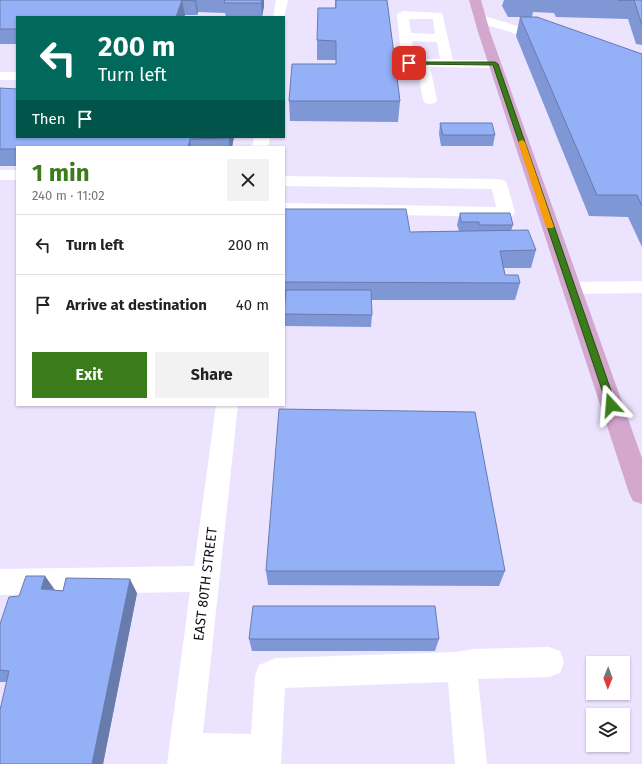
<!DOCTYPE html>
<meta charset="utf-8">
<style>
body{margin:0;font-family:"Fira Sans",sans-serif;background:#f2f2f2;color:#222;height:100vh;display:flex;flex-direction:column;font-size:15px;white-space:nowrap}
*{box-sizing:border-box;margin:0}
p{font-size:13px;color:#767676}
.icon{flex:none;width:22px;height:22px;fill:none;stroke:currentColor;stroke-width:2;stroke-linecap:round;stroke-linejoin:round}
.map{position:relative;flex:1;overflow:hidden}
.details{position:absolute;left:16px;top:146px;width:269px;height:260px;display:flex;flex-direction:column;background:#fff;border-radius:0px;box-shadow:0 1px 3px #0004}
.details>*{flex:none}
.guide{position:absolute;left:16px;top:16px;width:269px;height:122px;border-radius:0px;box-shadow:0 1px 3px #0004;background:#00695c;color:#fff;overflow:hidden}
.needle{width:26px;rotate:181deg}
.fabs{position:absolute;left:586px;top:656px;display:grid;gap:8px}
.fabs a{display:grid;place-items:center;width:44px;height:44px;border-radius:0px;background:#fff;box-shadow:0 1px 3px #0004;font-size:20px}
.pin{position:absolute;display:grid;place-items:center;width:34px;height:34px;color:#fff;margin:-17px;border-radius:8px;box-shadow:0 2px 6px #0006}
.me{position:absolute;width:44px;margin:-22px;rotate:341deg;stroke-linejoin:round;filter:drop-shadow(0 0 3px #0008)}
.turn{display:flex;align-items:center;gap:14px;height:84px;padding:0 16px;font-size:18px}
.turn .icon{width:52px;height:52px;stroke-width:2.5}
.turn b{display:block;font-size:28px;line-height:34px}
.then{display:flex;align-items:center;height:38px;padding:0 16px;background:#0003;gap:8px;font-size:15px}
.round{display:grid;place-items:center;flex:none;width:42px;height:42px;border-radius:0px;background:#f2f2f2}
.summary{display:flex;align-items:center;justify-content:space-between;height:68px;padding:0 16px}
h1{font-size:24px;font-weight:700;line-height:30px;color:#3a7b1a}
.cta{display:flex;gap:8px;margin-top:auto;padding:8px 16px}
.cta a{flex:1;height:46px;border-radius:0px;background:#3a7b1a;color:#fff;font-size:16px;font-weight:700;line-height:46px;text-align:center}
.cta a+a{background:#f2f2f2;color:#222}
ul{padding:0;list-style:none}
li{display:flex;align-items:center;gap:12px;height:60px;padding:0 16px;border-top:1px solid #e0e0e0}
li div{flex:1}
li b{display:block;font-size:15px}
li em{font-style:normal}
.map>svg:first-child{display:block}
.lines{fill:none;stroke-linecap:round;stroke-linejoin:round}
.minor{fill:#fff;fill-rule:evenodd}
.major{fill:#d4a7ce;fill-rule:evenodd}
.wall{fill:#7f97d4}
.shaded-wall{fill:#687bad}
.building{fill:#94b0f7;stroke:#687bad}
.route{fill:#3a7b1a;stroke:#265011}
.slow{fill:#f59e0b}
.labels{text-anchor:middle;stroke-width:3.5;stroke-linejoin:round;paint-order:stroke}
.near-street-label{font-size:14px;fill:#141119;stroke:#fff}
</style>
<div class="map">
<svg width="642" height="764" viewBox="0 0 642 764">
<rect width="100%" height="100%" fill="#ece4ff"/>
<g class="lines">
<path class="minor" d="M 276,0 L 288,0 L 284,18 L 284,17 L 273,17 Z
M 403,11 L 442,13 L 453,60 L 495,60 L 500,61 L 502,64 L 500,67 L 495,68 L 430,67 L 437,100 L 435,103 L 430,104 L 425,103 L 423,100 L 417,67 L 404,66 L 402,63 L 397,15 L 399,13 ZM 409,19 L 433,19 L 435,34 L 411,33 ZM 412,41 L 437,42 L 440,59 L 415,59 Z
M 481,15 L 550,36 L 552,39 L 550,42 L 546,43 L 477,22 L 475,19 L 477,16 Z
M 0,72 L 17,72 L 17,80 L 0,80 Z
M 254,137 L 270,137 L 268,147 L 252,147 Z
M 0,170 L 17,170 L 17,180 L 0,180 Z
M 284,176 L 499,179 L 505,181 L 507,184 L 515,212 L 512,216 L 506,217 L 284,213 L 284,203 L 496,207 L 492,189 L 284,186 Z
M 642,281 L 642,293 L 571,294 L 564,293 L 561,288 L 564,283 L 571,282 Z
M 216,405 L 238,405 L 203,733 L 251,734 L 255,676 L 259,665 L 276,658 L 456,652 L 474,649 L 549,647 L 560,651 L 564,662 L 560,673 L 549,677 L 478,679 L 487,764 L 455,764 L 448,682 L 285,688 L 281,764 L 167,764 L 190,592 L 0,595 L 0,569 L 194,566 Z"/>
<path class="major" d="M 469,0 L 481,0 L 490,32 L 642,458 L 642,504 L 633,501 L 629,493 L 478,32 Z"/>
</g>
<path class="wall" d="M 0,0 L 264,0 L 264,6 L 262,17 L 226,17 L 225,13 L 198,12 L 197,15 L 185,15 L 184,17 L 17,17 L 17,44 L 0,44 Z
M 335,0 L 387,0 L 400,101 L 398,122 L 290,121 L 289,101 L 336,64 L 336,60 L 317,60 L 317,40 L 335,8 Z
M 504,0 L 642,0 L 642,45 L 636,44 L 628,19 L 556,17 L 554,13 L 533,12 L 532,17 L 508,17 L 502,6 Z
M 520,17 L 642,54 L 642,247 L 628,217 L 589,216 L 516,36 Z
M 0,88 L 17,137 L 234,137 L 232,147 L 17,147 L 17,166 L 0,166 Z
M 440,123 L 495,135 L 493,146 L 441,146 L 439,134 Z
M 284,209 L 410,232 L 459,231 L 457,225 L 460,213 L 513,225 L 511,231 L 536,250 L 531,268 L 504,268 L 505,275 L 520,283 L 515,300 L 371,300 L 372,315 L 371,327 L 285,326 L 284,314 L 286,299 L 284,299 Z
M 266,571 L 505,571 L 499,586 L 268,585 Z
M 55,590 L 137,593 L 103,764 L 0,764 L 7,682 L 0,682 L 0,624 L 19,596 Z
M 249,639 L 439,639 L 435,651 L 252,651 Z"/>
<path class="shaded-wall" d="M 182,0 L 185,15 L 184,17 L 176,17 Z
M 195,0 L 196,0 L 198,12 L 197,15 Z
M 262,0 L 264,0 L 264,6 L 262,17 L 261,3 Z
M 229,137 L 234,137 L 232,147 L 229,147 Z
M 190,139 L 191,147 L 188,147 Z
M 45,576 L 55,590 L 41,589 Z
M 130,579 L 137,593 L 103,764 L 92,764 Z"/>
<path class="building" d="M 0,0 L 195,0 L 195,1 L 182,0 L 176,17 L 17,17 L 17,29 L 0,29 Z
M 225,0 L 262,0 L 261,3 L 224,3 Z
M 336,0 L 387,0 L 400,101 L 289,101 L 292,64 L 336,64 L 336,41 L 317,40 L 318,8 L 336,8 Z
M 618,0 L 642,0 L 642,25 L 634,0 Z
M 520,17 L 537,17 L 642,54 L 642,206 L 637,195 L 597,195 Z
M 0,88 L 17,89 L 17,137 L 229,137 L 228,138 L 190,139 L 188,147 L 17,147 L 17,149 L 0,149 Z
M 440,123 L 492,123 L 495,135 L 443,135 Z
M 284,209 L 406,209 L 410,232 L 528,230 L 536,250 L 500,251 L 505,275 L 518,275 L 520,283 L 284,282 Z
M 460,213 L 510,213 L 513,225 L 479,225 L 479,222 L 461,222 Z
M 286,290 L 371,290 L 372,315 L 284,314 Z
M 279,409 L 475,412 L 505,571 L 266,571 Z
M 26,576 L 45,576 L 41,589 L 63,591 L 66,578 L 130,579 L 92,764 L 0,764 L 0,710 L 9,671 L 0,670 L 0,624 L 9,597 L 19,596 Z
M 253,606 L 435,606 L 439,639 L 249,639 Z"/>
<path class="route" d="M 407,62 L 495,62 L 498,64 L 616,405 L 615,408 L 611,409 L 607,405 L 493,65 L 409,64 L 407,63 Z"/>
<path class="slow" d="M 522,140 L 525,142 L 554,227 L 552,228 L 547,228 L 546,227 L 518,142 Z"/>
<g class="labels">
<g class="near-street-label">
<text transform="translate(205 584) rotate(-83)" y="5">EAST 80TH STREET</text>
</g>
</g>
</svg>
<div class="fabs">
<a><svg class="needle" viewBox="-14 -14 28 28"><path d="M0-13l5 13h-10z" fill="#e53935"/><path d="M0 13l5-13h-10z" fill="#767676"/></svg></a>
<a><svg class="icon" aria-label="layers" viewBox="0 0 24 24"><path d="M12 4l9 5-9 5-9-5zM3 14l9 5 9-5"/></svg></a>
</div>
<div class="pin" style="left:409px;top:63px;background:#d93025"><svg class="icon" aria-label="arrive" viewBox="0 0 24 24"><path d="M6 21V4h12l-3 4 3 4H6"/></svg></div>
<svg class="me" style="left:611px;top:405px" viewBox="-20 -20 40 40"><path d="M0-17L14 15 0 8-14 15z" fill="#3a7b1a" stroke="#fff" stroke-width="4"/></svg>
<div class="guide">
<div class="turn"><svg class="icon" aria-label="left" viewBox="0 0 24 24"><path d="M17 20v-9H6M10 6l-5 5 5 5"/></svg><div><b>200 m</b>Turn left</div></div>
<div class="then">Then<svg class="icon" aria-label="arrive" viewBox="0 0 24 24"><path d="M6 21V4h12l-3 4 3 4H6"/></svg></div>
</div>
<section class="details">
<div class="summary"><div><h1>1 min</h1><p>240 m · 11:02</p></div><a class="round"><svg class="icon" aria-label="close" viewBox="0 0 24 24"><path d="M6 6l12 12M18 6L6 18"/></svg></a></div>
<ul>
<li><svg class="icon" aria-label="left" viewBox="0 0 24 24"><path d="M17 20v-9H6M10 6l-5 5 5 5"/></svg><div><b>Turn left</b></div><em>200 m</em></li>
<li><svg class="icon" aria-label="arrive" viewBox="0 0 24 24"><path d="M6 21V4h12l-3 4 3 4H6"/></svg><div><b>Arrive at destination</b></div><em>40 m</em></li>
</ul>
<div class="cta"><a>Exit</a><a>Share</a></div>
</section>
</div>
